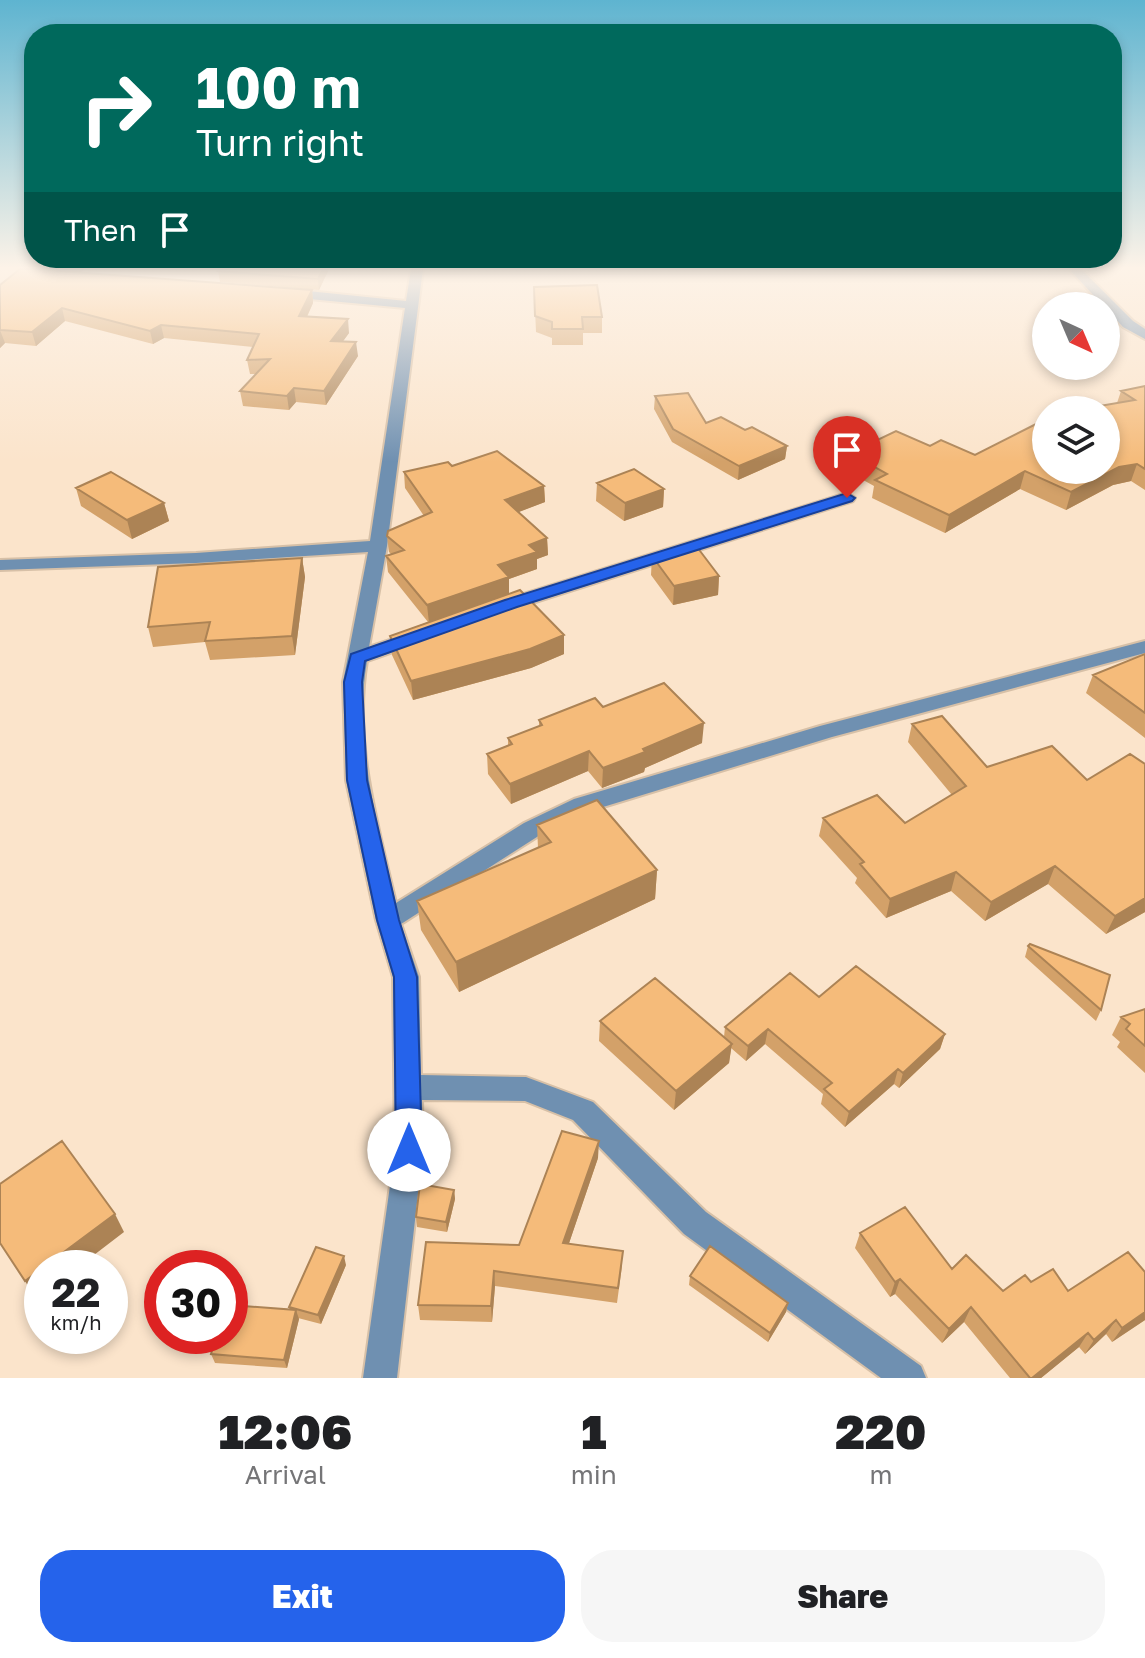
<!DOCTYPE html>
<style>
body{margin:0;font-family:"Golos Text",sans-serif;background:#f6f6f6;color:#202124;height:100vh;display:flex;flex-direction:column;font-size:30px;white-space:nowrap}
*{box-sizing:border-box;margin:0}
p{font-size:26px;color:#757577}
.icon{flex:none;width:44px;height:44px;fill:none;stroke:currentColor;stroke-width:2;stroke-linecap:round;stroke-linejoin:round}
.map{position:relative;height:1378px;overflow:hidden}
.side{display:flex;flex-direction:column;background:#fff;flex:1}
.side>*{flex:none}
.hud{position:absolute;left:24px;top:24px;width:1098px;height:244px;border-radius:32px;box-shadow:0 4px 12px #0003;background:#00695c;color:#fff;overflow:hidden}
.needle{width:52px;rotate:136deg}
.tools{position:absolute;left:1032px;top:292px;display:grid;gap:16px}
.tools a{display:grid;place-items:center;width:88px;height:88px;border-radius:50%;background:#fff;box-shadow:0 4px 12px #0003;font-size:40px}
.speed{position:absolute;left:24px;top:1250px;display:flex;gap:16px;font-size:40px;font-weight:700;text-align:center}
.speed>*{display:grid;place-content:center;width:104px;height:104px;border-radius:50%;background:#fff;box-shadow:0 4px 12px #0003;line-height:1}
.speed small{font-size:20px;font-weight:400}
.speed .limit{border:12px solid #d22;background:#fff;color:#111}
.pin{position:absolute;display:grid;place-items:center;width:68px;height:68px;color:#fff;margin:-82px -34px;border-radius:50% 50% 50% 0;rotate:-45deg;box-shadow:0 0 8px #0007}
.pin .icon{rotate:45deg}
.me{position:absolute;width:88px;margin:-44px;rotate:0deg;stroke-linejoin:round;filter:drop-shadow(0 0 6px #0008)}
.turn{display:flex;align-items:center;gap:28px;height:168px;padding:0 40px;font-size:36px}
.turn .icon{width:104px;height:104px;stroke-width:2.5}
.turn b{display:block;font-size:56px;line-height:68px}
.then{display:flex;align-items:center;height:76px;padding:0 40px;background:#0003;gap:16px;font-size:30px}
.eta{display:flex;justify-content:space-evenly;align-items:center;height:136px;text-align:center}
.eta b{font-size:48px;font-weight:800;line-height:56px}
.cta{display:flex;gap:16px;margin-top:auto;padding:16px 40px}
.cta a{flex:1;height:92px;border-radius:32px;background:#2563eb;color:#fff;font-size:32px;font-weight:800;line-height:92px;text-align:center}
.cta a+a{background:#f6f6f6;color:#202124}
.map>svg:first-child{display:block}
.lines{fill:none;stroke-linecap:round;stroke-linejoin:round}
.street-casing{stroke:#d7c0a7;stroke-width:4}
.street{fill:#6f90b1;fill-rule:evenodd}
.wall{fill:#d3a169}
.shaded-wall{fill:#ac8355}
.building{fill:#f5bb7a;stroke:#ac8355;stroke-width:2}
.route{fill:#2563eb;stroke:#184099;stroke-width:2}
</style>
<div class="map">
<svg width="1145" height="1378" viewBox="0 0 1145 1378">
<rect width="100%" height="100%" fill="#fbe4cb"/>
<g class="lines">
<g class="street-casing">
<path id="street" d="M 411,269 L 423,269 L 387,546 L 369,647 L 417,631 L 426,637 L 424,641 L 367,661 C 353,742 378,825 396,903 L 524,823 L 574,799 L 820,726 L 1145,641 L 1145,653 L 832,737 L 590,811 L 540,835 L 401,924 L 419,977 L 421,1075 L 526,1077 L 593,1102 L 706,1212 L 921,1366 L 926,1378 L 881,1378 L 684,1234 L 573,1120 L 525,1101 L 422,1100 L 423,1150 L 397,1378 L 363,1378 L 395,1150 L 393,977 L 376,920 L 346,780 L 343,682 L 368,552 L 196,563 L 0,570 L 0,560 L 196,553 L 370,541 L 405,308 L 288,297 L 282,293 L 288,289 L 406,301 Z
M 1069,269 L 1081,269 L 1133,321 L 1145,329 L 1145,339 L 1123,327 Z
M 847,493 L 855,498 L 853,501 L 510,610 L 498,610 L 495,606 L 498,602 Z"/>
</g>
<use href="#street" class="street"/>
</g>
<path class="wall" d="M 20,269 L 85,269 L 79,273 L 312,290 L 313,303 L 307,317 L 349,333 L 343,341 L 358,356 L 326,405 L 296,402 L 289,410 L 243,406 L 240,391 L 257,374 L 250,374 L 247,360 L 253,347 L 164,338 L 153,344 L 65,321 L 36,346 L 5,343 L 0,348 L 0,285 Z
M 220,269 L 329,269 L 319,290 L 220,282 L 218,271 Z
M 534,287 L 602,317 L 602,333 L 583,333 L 583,345 L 552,345 L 552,338 L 536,332 Z
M 1145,386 L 1145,490 L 1131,481 L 1113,485 L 1066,510 L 1020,489 L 945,533 L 872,498 L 874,486 L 847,471 L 850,453 L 930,446 L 975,455 L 1117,403 L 1121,391 Z
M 655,396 L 706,423 L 745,430 L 787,446 L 785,459 L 738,480 L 672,442 L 654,409 Z
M 452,466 L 544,486 L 545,502 L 518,512 L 547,538 L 548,555 L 537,559 L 537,569 L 509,579 L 509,594 L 564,654 L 531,668 L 413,700 L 392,655 L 390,636 L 428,622 L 388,572 L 386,556 L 391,554 L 389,552 L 387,536 L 424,516 L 405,488 L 404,472 Z
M 597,483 L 664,489 L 663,507 L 624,521 L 596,501 Z
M 76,488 L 164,503 L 169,521 L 132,539 L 81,506 Z
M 652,556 L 719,576 L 718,595 L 673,605 L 651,575 Z
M 302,558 L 305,577 L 295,655 L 210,660 L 205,642 L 153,647 L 148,627 Z
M 1145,654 L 1145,738 L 1086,693 L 1093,675 Z
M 603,707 L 702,743 L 645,768 L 644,772 L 602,788 L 588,771 L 511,804 L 488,774 L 487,754 L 508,745 L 508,738 L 539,726 L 539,720 Z
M 912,724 L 987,767 L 1145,912 L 1106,934 L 1048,884 L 985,921 L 951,891 L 886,918 L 855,883 L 857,878 L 819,836 L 823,818 L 905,823 L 952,795 L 908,742 Z
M 537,825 L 657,870 L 655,899 L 459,992 L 421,930 L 417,901 L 538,848 Z
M 1028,946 L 1101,1010 L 1096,1021 L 1025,957 Z
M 819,997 L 945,1034 L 940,1049 L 899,1088 L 894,1084 L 845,1127 L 821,1104 L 823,1094 L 765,1044 L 746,1061 L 731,1048 L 729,1063 L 674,1110 L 599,1041 L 600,1021 L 724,1037 L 725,1027 Z
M 1145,1009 L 1145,1073 L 1117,1047 L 1120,1042 L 1112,1035 L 1121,1017 Z
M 598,1158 L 569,1243 L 622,1266 L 617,1303 L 495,1286 L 492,1322 L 420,1320 L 418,1305 L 519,1245 Z
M 454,1190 L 455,1199 L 447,1232 L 417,1227 L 416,1217 Z
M 860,1233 L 1003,1291 L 1031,1282 L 1145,1320 L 1112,1342 L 1106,1334 L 1085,1354 L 1079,1347 L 1041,1378 L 1010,1378 L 964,1322 L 942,1343 L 895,1294 L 890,1297 L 855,1248 Z
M 346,1265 L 321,1324 L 298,1318 L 299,1319 L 287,1368 L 215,1363 L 211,1354 L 290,1310 L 289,1307 Z
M 690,1276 L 788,1303 L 786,1312 L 768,1342 L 689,1285 Z"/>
<path class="shaded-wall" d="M 63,269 L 85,269 L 62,284 L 59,271 Z
M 323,269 L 329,269 L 319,290 L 318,279 Z
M 312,290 L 313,303 L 301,329 L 299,316 Z
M 62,308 L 65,321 L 36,346 L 32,332 Z
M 348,319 L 349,333 L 333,355 L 331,341 Z
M 161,325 L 164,338 L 153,344 L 150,331 Z
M 0,330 L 5,343 L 0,348 Z
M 356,342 L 358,356 L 326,405 L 324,391 Z
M 294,388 L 296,402 L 289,410 L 287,396 Z
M 787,446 L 785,459 L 738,480 L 739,466 Z
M 1137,464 L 1131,481 L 1113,485 L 1066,510 L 1071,492 L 1119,467 Z
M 1025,471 L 1020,489 L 945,533 L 949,515 Z
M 544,486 L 545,502 L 506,517 L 505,500 Z
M 664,489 L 663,507 L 624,521 L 625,503 Z
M 164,503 L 169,521 L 132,539 L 127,520 Z
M 547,538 L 548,555 L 537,559 L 537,569 L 509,579 L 509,595 L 429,623 L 427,605 L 498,565 L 529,545 Z
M 302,558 L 305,577 L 295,655 L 292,636 Z
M 719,576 L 718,595 L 673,605 L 674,586 Z
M 564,635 L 564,654 L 531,668 L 413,700 L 411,681 Z
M 704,723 L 702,743 L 645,768 L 644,772 L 602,788 L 603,768 L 643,749 Z
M 589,751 L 588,771 L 511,804 L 510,784 Z
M 1055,866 L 1048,884 L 985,921 L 991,902 Z
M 657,870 L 655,899 L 459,992 L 456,962 Z
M 956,872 L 951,891 L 886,918 L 890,899 Z
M 1145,898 L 1145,912 L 1106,934 L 1115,916 Z
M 768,1029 L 765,1044 L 746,1061 L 748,1046 Z
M 945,1034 L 940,1049 L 899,1088 L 903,1073 Z
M 732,1044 L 729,1063 L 674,1110 L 676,1091 Z
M 898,1069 L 894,1084 L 845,1127 L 849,1112 Z
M 599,1141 L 598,1158 L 564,1258 L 563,1243 Z
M 454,1190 L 455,1199 L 447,1232 L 446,1222 Z
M 115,1214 L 124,1232 L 77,1268 L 42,1268 L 42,1294 L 36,1299 L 25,1281 Z
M 344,1256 L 346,1265 L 321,1324 L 318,1315 Z
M 494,1271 L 495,1286 L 492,1322 L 491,1306 Z
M 900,1279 L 895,1294 L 890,1297 L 895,1282 Z
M 788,1303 L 786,1312 L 768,1342 L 770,1333 Z
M 971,1307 L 964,1322 L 942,1343 L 949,1329 Z
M 296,1310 L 299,1319 L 287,1368 L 284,1360 Z
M 1145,1312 L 1145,1320 L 1112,1342 L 1122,1328 Z
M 1116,1320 L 1106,1334 L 1085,1354 L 1094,1340 Z
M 1088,1333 L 1079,1347 L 1041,1378 L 1032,1378 Z"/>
<path class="building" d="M 20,269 L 63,269 L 59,271 L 312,290 L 299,316 L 348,319 L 331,341 L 356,342 L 324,391 L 294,388 L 287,396 L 240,391 L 270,359 L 247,360 L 259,334 L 161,325 L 150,331 L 62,308 L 32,332 L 0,330 L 0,285 Z
M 220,269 L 323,269 L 318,279 L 218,271 Z
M 597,285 L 602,317 L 582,317 L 583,329 L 552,329 L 552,322 L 535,316 L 534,287 Z
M 1145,386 L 1145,469 L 1137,464 L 1119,467 L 1071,492 L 1025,471 L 949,515 L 875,480 L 887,474 L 850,453 L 896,431 L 930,446 L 941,440 L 975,455 L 1046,419 L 1046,470 L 1106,470 L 1106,410 L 1076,410 L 1135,400 L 1121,391 Z
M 688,393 L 706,423 L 721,417 L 745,430 L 752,427 L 787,446 L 739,466 L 673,429 L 655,396 Z
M 497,451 L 544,486 L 505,500 L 547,538 L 529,545 L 537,552 L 498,565 L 509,577 L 427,605 L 386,556 L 404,550 L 387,536 L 388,531 L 432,512 L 404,472 L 448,462 L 452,466 Z
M 634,469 L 664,489 L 625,503 L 597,483 Z
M 111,472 L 164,503 L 127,520 L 76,488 Z
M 697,547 L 719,576 L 674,586 L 652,556 Z
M 302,558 L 292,636 L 205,641 L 210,622 L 148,627 L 158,567 Z
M 520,590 L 564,635 L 530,649 L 411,681 L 390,636 Z
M 1145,654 L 1145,713 L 1093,675 Z
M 664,683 L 704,723 L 643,749 L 645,752 L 603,768 L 589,751 L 510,784 L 487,754 L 512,744 L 508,738 L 542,725 L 539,720 L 595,698 L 603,707 Z
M 942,716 L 987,767 L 1052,746 L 1087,780 L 1130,754 L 1145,764 L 1145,898 L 1115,916 L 1055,866 L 991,902 L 956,872 L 890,899 L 860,864 L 864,862 L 823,818 L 877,795 L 905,823 L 966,786 L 912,724 Z
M 597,800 L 657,870 L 456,962 L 417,901 L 551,842 L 537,825 Z
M 1030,944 L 1110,975 L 1101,1010 L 1028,946 Z
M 856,966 L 945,1034 L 903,1073 L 898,1069 L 849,1112 L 824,1089 L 832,1083 L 768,1029 L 748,1046 L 725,1027 L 790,973 L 819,997 Z
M 655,978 L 732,1044 L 676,1091 L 600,1021 Z
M 1145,1009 L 1145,1046 L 1126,1029 L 1130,1024 L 1121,1017 Z
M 562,1131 L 599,1141 L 563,1243 L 623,1251 L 618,1288 L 494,1271 L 491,1306 L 418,1305 L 426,1242 L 519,1245 Z
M 62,1141 L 115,1214 L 25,1281 L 0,1243 L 0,1184 Z
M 420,1184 L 454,1190 L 446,1222 L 416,1217 Z
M 905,1207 L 952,1269 L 966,1255 L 1003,1291 L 1025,1275 L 1031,1282 L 1053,1269 L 1068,1291 L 1128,1252 L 1145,1272 L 1145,1312 L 1122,1328 L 1116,1320 L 1094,1340 L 1088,1333 L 1032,1378 L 1030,1378 L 971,1307 L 949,1329 L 900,1279 L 895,1282 L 860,1233 Z
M 710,1246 L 788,1303 L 770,1333 L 690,1276 Z
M 316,1247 L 344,1256 L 318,1315 L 289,1307 Z
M 230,1305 L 296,1310 L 284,1360 L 211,1354 L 216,1336 L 230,1336 Z"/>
<linearGradient id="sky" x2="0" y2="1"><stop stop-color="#5eb4d0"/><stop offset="0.58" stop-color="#fdf3e8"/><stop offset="1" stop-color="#fdf3e8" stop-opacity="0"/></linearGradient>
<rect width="1145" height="462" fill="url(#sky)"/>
<path class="route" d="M 847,493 L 855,498 L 852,501 L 517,607 L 365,661 L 362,682 L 367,780 L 399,920 L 417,977 L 422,1150 L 419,1158 L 409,1162 L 400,1158 L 396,1150 L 394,977 L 377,920 L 347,780 L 344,682 L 351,654 L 505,600 Z"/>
</svg>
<div class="tools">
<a><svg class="needle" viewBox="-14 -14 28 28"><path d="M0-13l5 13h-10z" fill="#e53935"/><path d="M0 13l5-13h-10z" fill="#757577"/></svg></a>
<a><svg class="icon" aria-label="layers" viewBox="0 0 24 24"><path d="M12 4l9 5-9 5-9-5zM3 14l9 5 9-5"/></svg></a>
</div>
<div class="speed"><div>22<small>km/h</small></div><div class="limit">30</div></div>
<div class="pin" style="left:847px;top:498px;background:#d93025"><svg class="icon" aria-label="arrive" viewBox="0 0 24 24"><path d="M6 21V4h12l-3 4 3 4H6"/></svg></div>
<svg class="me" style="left:409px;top:1150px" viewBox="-20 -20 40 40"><circle r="19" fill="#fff"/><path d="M0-13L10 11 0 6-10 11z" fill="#2563eb"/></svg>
<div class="hud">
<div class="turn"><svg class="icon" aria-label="right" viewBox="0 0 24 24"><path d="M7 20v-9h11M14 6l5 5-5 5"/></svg><div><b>100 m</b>Turn right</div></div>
<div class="then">Then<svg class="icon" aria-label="arrive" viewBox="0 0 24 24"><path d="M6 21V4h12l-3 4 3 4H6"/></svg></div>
</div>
</div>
<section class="side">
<div class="eta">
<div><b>12:06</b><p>Arrival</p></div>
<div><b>1</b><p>min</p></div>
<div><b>220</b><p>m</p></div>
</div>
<div class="cta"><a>Exit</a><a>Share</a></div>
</section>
